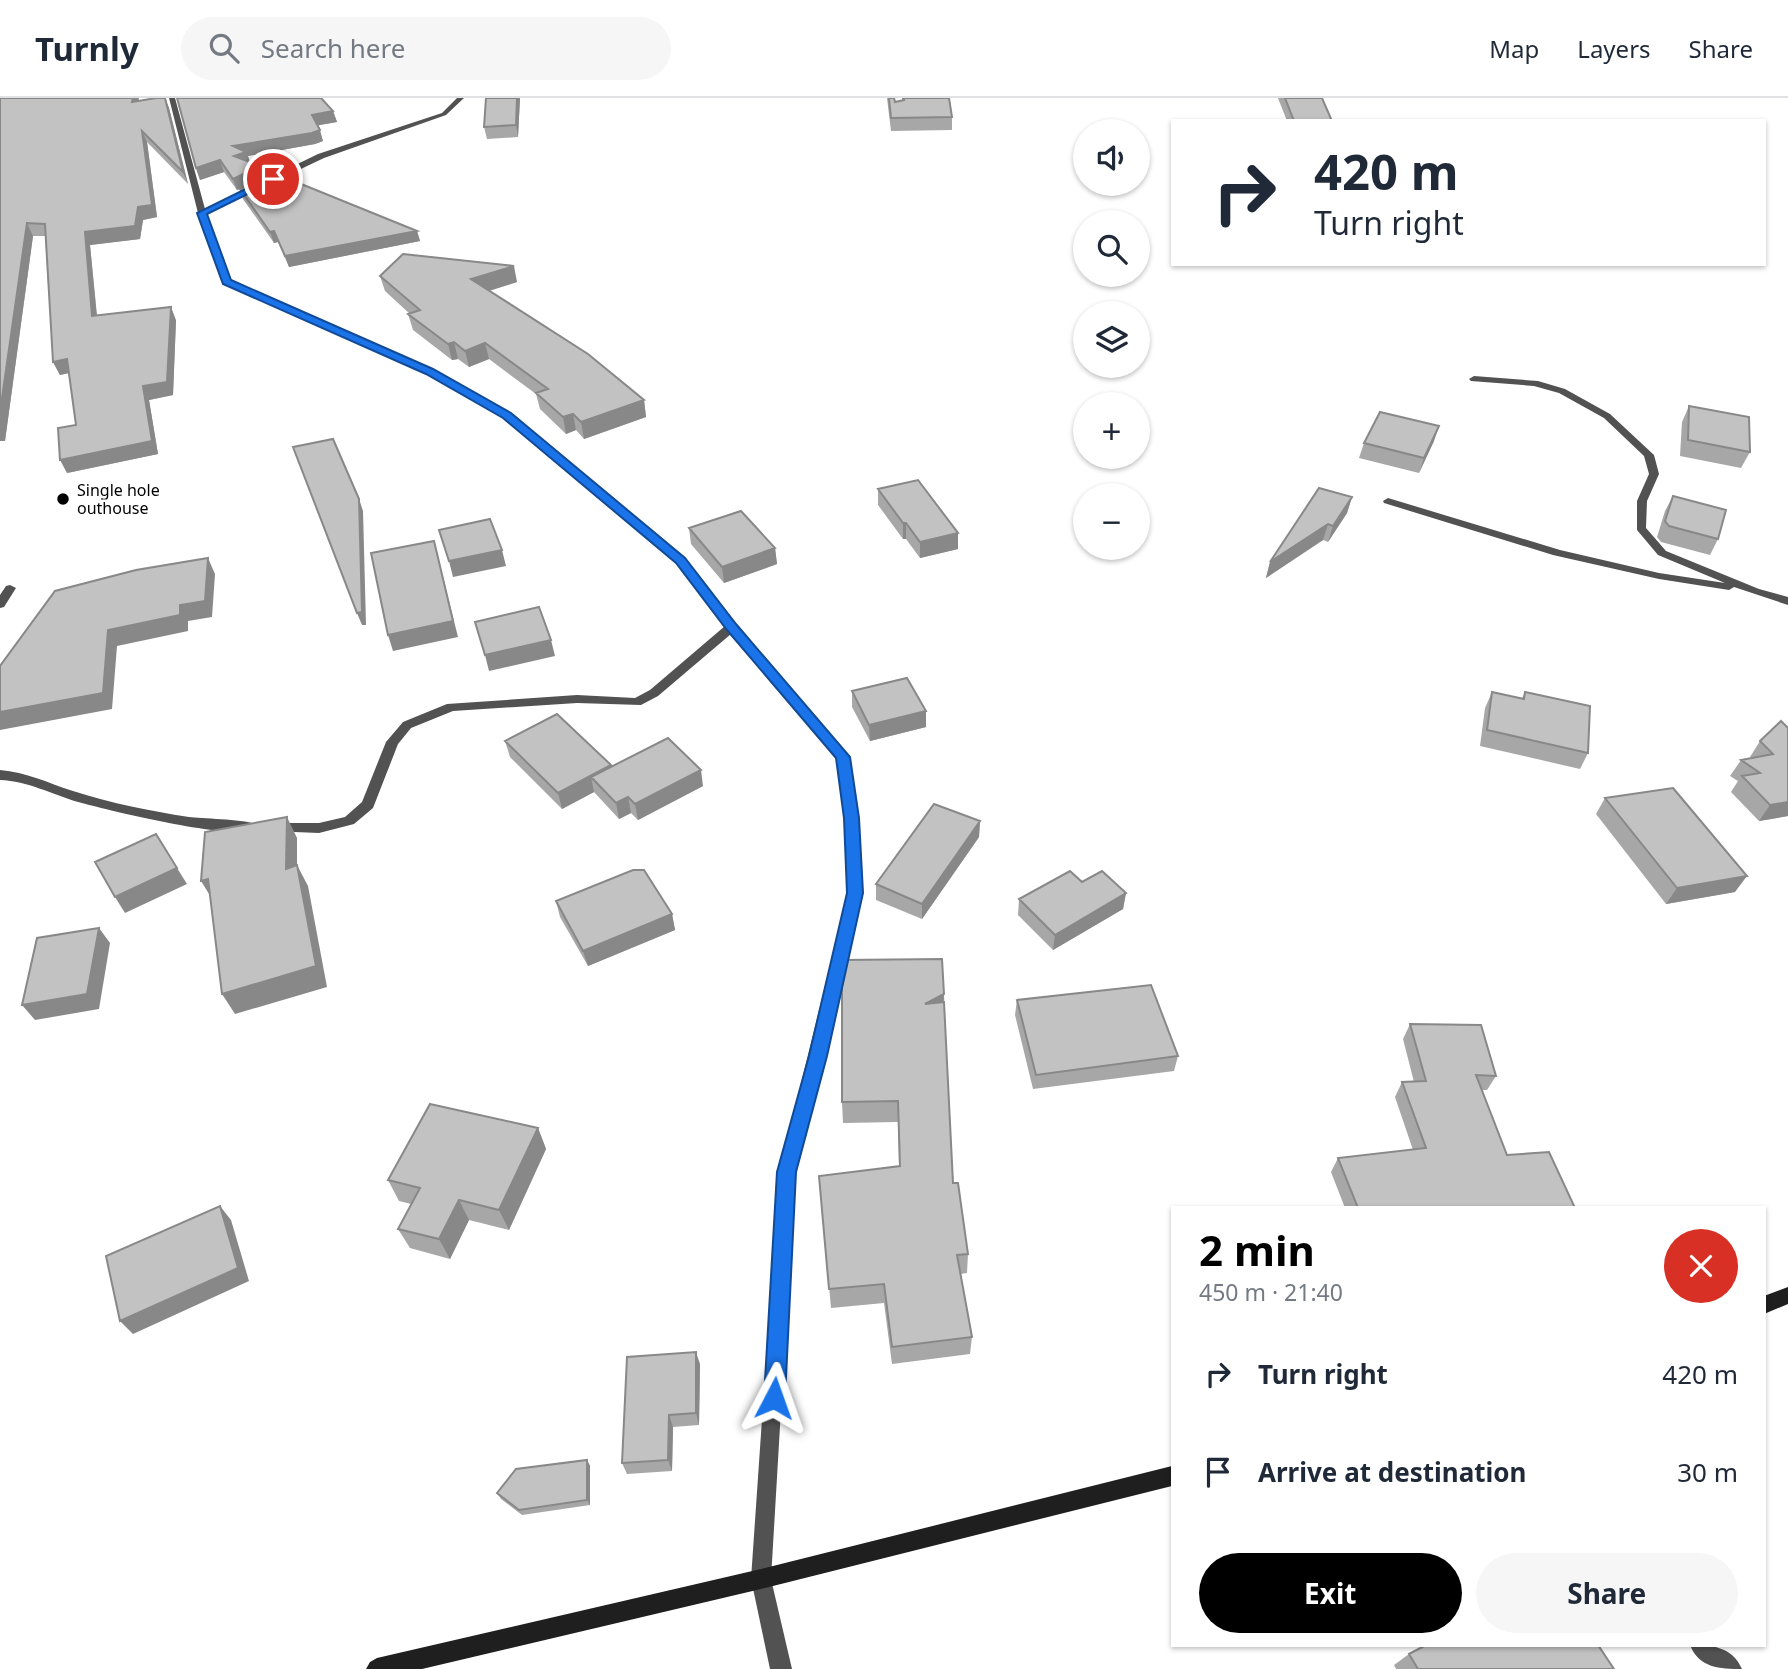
<!DOCTYPE html>
<meta charset="utf-8">
<style>
body{margin:0;font-family:"Noto Sans",sans-serif;background:#f6f6f7;color:#1f2937;height:100vh;display:flex;flex-direction:column;font-size:26px;white-space:nowrap}
*{box-sizing:border-box;margin:0}
p{font-size:23px;color:#747a83}
.icon{flex:none;width:38px;height:38px;fill:none;stroke:currentColor;stroke-width:2;stroke-linecap:round;stroke-linejoin:round}
.map{position:relative;flex:1;overflow:hidden}
.drawer{position:absolute;left:1171px;top:1108px;width:595px;height:441px;display:flex;flex-direction:column;background:#fff;border-radius:0px;box-shadow:0 2px 5px #0004}
.drawer>*{flex:none}
.banner{position:absolute;left:1171px;top:21px;width:595px;height:147px;border-radius:0px;box-shadow:0 2px 5px #0004;background:#fff;color:#1f2937;overflow:hidden}
.controls{position:absolute;left:1073px;top:21px;display:grid;gap:14px}
.controls a{display:grid;place-items:center;width:77px;height:77px;border-radius:50%;background:#fff;box-shadow:0 2px 5px #0004;font-size:35px}
.pin{position:absolute;display:grid;place-items:center;width:60px;height:60px;color:#fff;margin:-30px;border:4px solid #fff;border-radius:50%;box-shadow:0 2px 7px #0007}
.me{position:absolute;width:77px;margin:-38px;rotate:4deg;stroke-linejoin:round;filter:drop-shadow(0 0 5px #0008)}
.turn{display:flex;align-items:center;gap:24px;height:147px;padding:0 28px;font-size:32px}
.turn .icon{width:91px;height:91px;stroke-width:2.5}
.turn b{display:block;font-size:49px;line-height:60px}
.round{display:grid;place-items:center;flex:none;width:74px;height:74px;border-radius:37px;background:#f6f6f7}
.summary{display:flex;align-items:center;justify-content:space-between;height:119px;padding:0 28px}
h1{font-size:42px;font-weight:700;line-height:52px;color:#000}
.button{display:flex;gap:14px;margin-top:auto;padding:14px 28px}
.button a{flex:1;height:80px;border-radius:42px;background:#000;color:#fff;font-size:28px;font-weight:700;line-height:80px;text-align:center}
.button a+a{background:#f6f6f7;color:#1f2937}
ul{padding:0;list-style:none}
li{display:flex;align-items:center;gap:21px;height:98px;padding:0 28px}
li div{flex:1}
li b{display:block;font-size:26px}
li em{font-style:normal}
header{display:flex;align-items:center;gap:42px;box-sizing:border-box;height:98px;padding:0 35px;background:#fff;border-bottom:2px solid #e0e1e3}
header strong{font-size:33px}
nav{display:flex;gap:38px;margin-inline-start:auto;font-size:24px}
.search{width:490px;height:63px;background:#f6f6f7;display:flex;align-items:center;gap:18px;box-sizing:border-box;padding:0 24px;border-radius:38px;color:#747a83;font-size:26px}
.map>svg:first-child{display:block}
.lines{fill:none;stroke-linecap:round;stroke-linejoin:round}
.street{fill:#525252;fill-rule:evenodd}
.secondary{fill:#1f1f1f;fill-rule:evenodd}
.wall{fill:#a7a7a7}
.shaded-wall{fill:#888}
.building{fill:#c2c2c2;stroke:#888;stroke-width:2}
.route{fill:#1a73e8;stroke:#114b97;stroke-width:2}
.poi-dot{fill:#000;stroke:#fff;stroke-width:2.5}
.labels{text-anchor:middle;stroke-width:5;stroke-linejoin:round;paint-order:stroke}
.far-poi-label{font-size:16px;fill:#000;stroke:#fff;text-anchor:start}
</style>
<header>
<strong>Turnly</strong>
<div class="search"><svg class="icon" aria-label="search" viewBox="0 0 24 24"><circle cx="10" cy="10" r="6"/><path d="M15 15l6 6"/></svg>Search here</div>
<nav><a>Map</a><a>Layers</a><a>Share</a></nav>
</header>
<div class="map">
<svg width="1788" height="1571" viewBox="0 0 1788 1571">
<rect width="100%" height="100%" fill="#fff"/>
<g class="lines">
<path class="street" d="M 169,0 L 175,0 L 205,111 L 318,56 L 442,15 L 457,0 L 464,0 L 446,17 L 324,60 L 206,116 L 231,182 L 432,272 L 510,316 L 685,460 L 736,526 L 849,659 L 858,720 L 862,795 L 795,1074 L 771,1481 L 792,1571 L 770,1571 L 751,1481 L 779,1074 L 848,795 L 844,720 L 837,660 L 731,536 L 658,598 L 641,607 L 577,605 L 453,613 L 411,630 L 398,646 L 373,710 L 354,726 L 319,735 L 270,733 L 268,730 L 270,727 L 275,725 L 319,725 L 345,719 L 362,704 L 386,644 L 403,624 L 447,606 L 577,597 L 635,600 L 650,592 L 725,528 L 677,464 L 504,320 L 426,276 L 224,186 L 198,115 Z
M 1474,278 L 1538,283 L 1565,291 L 1610,316 L 1654,357 L 1659,376 L 1647,403 L 1646,430 L 1666,453 L 1759,491 L 1788,499 L 1788,507 L 1734,489 L 1729,492 L 1659,481 L 1553,457 L 1384,405 L 1383,403 L 1388,400 L 1560,452 L 1659,475 L 1725,485 L 1658,457 L 1637,432 L 1637,403 L 1649,376 L 1644,358 L 1604,320 L 1559,295 L 1534,288 L 1471,283 L 1469,281 Z
M 10,487 L 16,490 L 4,509 L 0,510 L 0,497 L 6,488 Z
M 0,672 C 26,674 48,685 73,693 C 110,705 150,713 189,719 C 203,721 255,721 262,729 C 246,747 104,711 78,704 C 51,696 28,683 0,682 Z
M 1690,1547 C 1711,1547 1732,1548 1742,1571 C 1720,1571 1699,1570 1690,1547 Z"/>
<path class="secondary" d="M 1788,1189 L 1788,1206 L 1764,1216 L 1764,1198 Z
M 1172,1368 L 1172,1388 L 761,1491 L 422,1571 L 366,1571 L 370,1564 L 377,1560 L 761,1471 Z"/>
</g>
<path class="wall" d="M 0,0 L 138,3 L 165,0 L 169,10 L 188,86 L 147,44 L 157,119 L 143,122 L 140,141 L 90,147 L 97,217 L 176,222 L 173,297 L 149,302 L 158,356 L 67,375 L 76,327 L 69,275 L 60,277 L 53,264 L 45,138 L 33,138 L 5,343 Z
M 486,0 L 520,0 L 518,39 L 487,41 L 484,29 Z
M 887,0 L 894,0 L 895,4 L 902,2 L 902,0 L 949,0 L 952,19 L 952,32 L 891,33 Z
M 1278,0 L 1322,0 L 1332,23 L 1287,23 Z
M 333,13 L 337,24 L 317,27 L 323,43 L 315,46 L 248,58 L 250,64 L 260,68 L 263,80 L 417,133 L 420,143 L 289,169 L 278,144 L 274,145 L 243,101 L 240,91 L 237,92 L 224,74 L 200,82 L 196,70 Z
M 380,178 L 517,184 L 489,193 L 644,302 L 646,319 L 584,341 L 576,332 L 566,336 L 540,311 L 536,296 L 489,261 L 469,269 L 458,261 L 452,262 L 413,232 L 408,216 L 410,216 L 385,193 Z
M 1689,308 L 1750,354 L 1741,370 L 1680,358 L 1682,324 Z
M 1434,343 L 1419,375 L 1359,360 L 1364,345 Z
M 878,391 L 958,451 L 920,460 L 906,441 L 903,441 L 878,407 Z
M 1673,398 L 1718,441 L 1710,457 L 1661,444 L 1657,439 L 1665,413 Z
M 1352,399 L 1347,415 L 1328,444 L 1323,442 L 1266,480 L 1270,464 Z
M 689,430 L 775,450 L 777,466 L 724,485 L 691,446 Z
M 852,593 L 926,613 L 926,629 L 870,643 L 852,609 Z
M 1492,594 L 1522,600 L 1525,594 L 1588,655 L 1580,671 L 1480,648 L 1485,610 Z
M 1781,623 L 1788,718 L 1759,723 L 1731,694 L 1738,683 L 1730,678 L 1741,662 L 1751,660 L 1750,659 L 1760,643 Z
M 505,643 L 611,667 L 611,669 L 703,688 L 638,722 L 631,715 L 619,721 L 594,694 L 562,711 L 510,659 Z
M 1605,700 L 1735,794 L 1666,806 L 1596,716 Z
M 980,723 L 979,739 L 922,821 L 876,802 L 876,786 Z
M 1082,784 L 1126,795 L 1123,811 L 1053,852 L 1018,817 L 1019,801 Z
M 556,803 L 672,816 L 675,832 L 588,868 L 560,819 Z
M 944,896 L 953,1085 L 968,1156 L 967,1175 L 960,1176 L 972,1239 L 970,1256 L 892,1266 L 884,1205 L 831,1210 L 819,1078 L 899,1068 L 898,1024 L 843,1025 L 842,1004 Z
M 1017,902 L 1178,958 L 1174,973 L 1033,991 L 1015,917 Z
M 1410,926 L 1496,978 L 1487,992 L 1482,992 L 1507,1057 L 1575,1110 L 1345,1110 L 1331,1074 L 1338,1060 L 1413,1052 L 1395,999 L 1402,984 L 1414,984 L 1403,941 Z
M 538,1030 L 546,1051 L 509,1132 L 469,1122 L 450,1161 L 410,1150 L 398,1131 L 411,1106 L 399,1103 L 388,1082 Z
M 700,1266 L 699,1327 L 673,1329 L 672,1373 L 627,1376 L 622,1365 Z
M 587,1362 L 590,1368 L 590,1407 L 522,1417 L 501,1401 L 497,1395 Z
M 1409,1556 L 1614,1571 L 1396,1571 L 1394,1567 Z"/>
<path class="shaded-wall" d="M 133,0 L 139,0 L 136,16 L 132,4 Z
M 165,0 L 169,10 L 188,86 L 183,74 Z
M 517,0 L 520,0 L 518,39 L 516,27 Z
M 333,13 L 337,24 L 315,28 L 312,17 Z
M 320,32 L 323,43 L 315,46 L 248,58 L 250,65 L 238,69 L 233,48 Z
M 142,33 L 147,44 L 157,119 L 143,122 L 140,141 L 90,147 L 98,231 L 92,218 L 85,134 Z
M 220,62 L 224,74 L 200,82 L 196,70 Z
M 260,68 L 263,80 L 237,92 L 233,81 Z
M 27,125 L 33,138 L 5,343 L 0,343 L 0,314 Z
M 274,133 L 278,144 L 274,145 L 270,134 Z
M 417,133 L 420,143 L 289,169 L 285,158 Z
M 514,168 L 517,184 L 475,197 L 471,181 Z
M 171,209 L 176,222 L 173,297 L 149,302 L 158,356 L 67,375 L 60,362 L 143,288 Z
M 454,244 L 458,261 L 452,262 L 448,246 Z
M 485,245 L 489,261 L 469,269 L 465,253 Z
M 67,261 L 73,274 L 60,277 L 53,264 Z
M 644,302 L 646,319 L 584,341 L 581,324 Z
M 573,316 L 576,332 L 566,336 L 563,319 Z
M 1439,328 L 1434,343 L 1419,375 L 1424,360 Z
M 1352,399 L 1347,415 L 1328,444 L 1333,428 Z
M 359,401 L 363,413 L 366,527 L 362,527 L 357,515 Z
M 903,425 L 906,425 L 906,441 L 903,441 Z
M 1328,426 L 1323,442 L 1266,480 L 1270,464 Z
M 958,435 L 958,451 L 920,460 L 920,444 Z
M 434,443 L 458,539 L 393,553 L 388,537 Z
M 775,450 L 777,466 L 724,485 L 722,469 Z
M 502,452 L 506,468 L 453,479 L 449,463 Z
M 208,460 L 215,476 L 212,519 L 188,523 L 188,533 L 117,548 L 112,611 L 0,632 L 0,614 L 108,532 L 180,507 Z
M 551,542 L 555,558 L 489,573 L 485,557 Z
M 926,613 L 926,629 L 870,643 L 869,627 Z
M 611,667 L 614,683 L 591,679 L 594,694 L 562,711 L 558,695 Z
M 701,672 L 703,688 L 638,722 L 635,706 Z
M 628,699 L 631,715 L 619,721 L 616,705 Z
M 1788,704 L 1788,718 L 1759,723 L 1770,707 Z
M 287,719 L 297,740 L 297,792 L 286,771 Z
M 980,723 L 979,739 L 922,821 L 922,806 Z
M 297,767 L 308,788 L 327,889 L 235,916 L 222,896 Z
M 177,770 L 187,786 L 125,815 L 115,799 Z
M 1747,778 L 1735,794 L 1666,806 L 1677,790 Z
M 208,781 L 214,804 L 201,783 Z
M 1126,795 L 1123,811 L 1053,852 L 1055,837 Z
M 672,816 L 675,832 L 588,868 L 583,853 Z
M 99,830 L 110,845 L 99,911 L 35,922 L 22,907 Z
M 944,896 L 943,917 L 925,906 Z
M 538,1030 L 546,1051 L 509,1132 L 499,1112 Z
M 459,1102 L 469,1122 L 450,1161 L 439,1141 Z
M 220,1108 L 231,1122 L 249,1183 L 133,1236 L 120,1223 Z
M 696,1254 L 700,1266 L 699,1327 L 696,1315 Z
M 669,1317 L 673,1329 L 672,1373 L 668,1362 Z
M 587,1362 L 590,1368 L 590,1407 L 587,1402 Z"/>
<path class="building" d="M 0,0 L 133,0 L 132,4 L 156,0 L 165,0 L 183,74 L 142,33 L 152,107 L 138,109 L 135,128 L 85,134 L 92,218 L 171,209 L 167,284 L 143,288 L 152,343 L 60,362 L 58,330 L 76,327 L 67,261 L 53,264 L 45,126 L 27,125 L 0,314 Z
M 177,0 L 321,0 L 333,13 L 312,17 L 320,32 L 312,35 L 233,48 L 246,54 L 234,58 L 260,68 L 233,81 L 220,62 L 196,70 Z
M 486,0 L 517,0 L 516,27 L 484,29 Z
M 889,0 L 894,0 L 895,4 L 904,2 L 903,0 L 949,0 L 952,19 L 891,20 Z
M 1285,0 L 1322,0 L 1332,23 L 1294,23 Z
M 274,75 L 417,133 L 285,158 L 274,133 L 270,134 L 240,91 Z
M 403,156 L 514,168 L 471,181 L 588,256 L 644,302 L 581,324 L 573,316 L 563,319 L 536,295 L 548,291 L 485,245 L 465,253 L 454,244 L 448,246 L 408,216 L 420,212 L 380,178 Z
M 1689,308 L 1749,319 L 1750,354 L 1688,342 Z
M 1380,314 L 1439,328 L 1424,360 L 1364,345 Z
M 333,341 L 359,401 L 362,514 L 357,515 L 293,349 Z
M 918,382 L 958,435 L 920,444 L 906,425 L 903,425 L 878,391 Z
M 1319,390 L 1352,399 L 1333,428 L 1328,426 L 1270,464 Z
M 1673,398 L 1726,412 L 1718,441 L 1669,428 L 1665,423 Z
M 741,413 L 775,450 L 722,469 L 689,430 Z
M 490,421 L 502,452 L 449,463 L 439,432 Z
M 434,443 L 453,523 L 388,537 L 371,455 Z
M 208,460 L 205,503 L 180,507 L 180,517 L 108,532 L 103,595 L 0,614 L 0,568 L 55,493 L 136,472 Z
M 539,509 L 551,542 L 485,557 L 475,524 Z
M 907,580 L 926,613 L 869,627 L 852,593 Z
M 1492,594 L 1524,601 L 1525,594 L 1590,608 L 1588,655 L 1487,632 Z
M 557,616 L 611,667 L 558,695 L 505,643 Z
M 1781,623 L 1788,630 L 1788,704 L 1770,707 L 1742,678 L 1760,675 L 1741,662 L 1773,656 L 1760,643 Z
M 668,640 L 701,672 L 635,706 L 628,699 L 616,705 L 591,679 Z
M 1673,690 L 1747,778 L 1677,790 L 1605,700 Z
M 934,706 L 980,723 L 922,806 L 876,786 Z
M 287,719 L 286,771 L 297,767 L 316,868 L 222,896 L 208,781 L 201,783 L 205,734 Z
M 156,736 L 177,770 L 115,799 L 95,764 Z
M 633,772 L 644,772 L 672,816 L 583,853 L 556,803 Z
M 1070,773 L 1082,784 L 1102,773 L 1126,795 L 1055,837 L 1019,801 Z
M 99,830 L 87,896 L 22,907 L 37,840 Z
M 942,861 L 944,896 L 925,906 L 944,904 L 953,1085 L 958,1085 L 968,1156 L 957,1157 L 972,1239 L 892,1249 L 884,1186 L 829,1191 L 819,1078 L 900,1068 L 898,1003 L 842,1004 L 842,862 Z
M 1151,887 L 1178,958 L 1036,977 L 1017,902 Z
M 1410,926 L 1481,927 L 1496,978 L 1476,977 L 1507,1057 L 1549,1054 L 1575,1110 L 1358,1110 L 1338,1060 L 1426,1050 L 1402,984 L 1426,983 Z
M 430,1006 L 538,1030 L 499,1112 L 459,1102 L 439,1141 L 398,1131 L 420,1090 L 388,1082 Z
M 220,1108 L 238,1170 L 120,1223 L 106,1158 Z
M 696,1254 L 696,1315 L 669,1317 L 668,1362 L 622,1365 L 627,1259 Z
M 587,1362 L 587,1402 L 519,1412 L 497,1395 L 516,1371 Z
M 1426,1547 L 1598,1547 L 1614,1571 L 1418,1571 L 1409,1556 Z"/>
<path class="route" d="M 270,79 L 278,81 L 207,116 L 231,182 L 433,271 L 511,315 L 685,460 L 736,526 L 850,659 L 859,720 L 863,795 L 827,958 L 796,1074 L 785,1300 L 782,1308 L 774,1311 L 767,1308 L 764,1300 L 777,1074 L 809,958 L 847,795 L 844,720 L 836,660 L 727,532 L 676,465 L 503,320 L 426,276 L 223,186 L 197,115 Z"/>
<circle class="poi-dot" cx="63" cy="401" r="7"/>
<g class="labels">
<g class="far-poi-label">
<text x="77" y="398">Single hole<tspan x="77" dy="18">outhouse</tspan></text>
</g>
</g>
</svg>
<div class="controls">
<a><svg class="icon" aria-label="sound" viewBox="0 0 24 24"><path d="M4 9h4l5-4v14l-5-4H4zM17 9q2 3 0 6"/></svg></a>
<a><svg class="icon" aria-label="search" viewBox="0 0 24 24"><circle cx="10" cy="10" r="6"/><path d="M15 15l6 6"/></svg></a>
<a><svg class="icon" aria-label="layers" viewBox="0 0 24 24"><path d="M12 4l9 5-9 5-9-5zM3 14l9 5 9-5"/></svg></a>
<a>+</a>
<a>−</a>
</div>
<div class="pin" style="left:273px;top:81px;background:#d93025"><svg class="icon" aria-label="arrive" viewBox="0 0 24 24"><path d="M6 21V4h12l-3 4 3 4H6"/></svg></div>
<svg class="me" style="left:774px;top:1300px" viewBox="-20 -20 40 40"><path d="M0-17L14 15 0 8-14 15z" fill="#1a73e8" stroke="#fff" stroke-width="4"/></svg>
<div class="banner">
<div class="turn"><svg class="icon" aria-label="right" viewBox="0 0 24 24"><path d="M7 20v-9h11M14 6l5 5-5 5"/></svg><div><b>420 m</b>Turn right</div></div>
</div>
<section class="drawer">
<div class="summary"><div><h1>2 min</h1><p>450 m · 21:40</p></div><a class="round" style="background:#d93025;color:#fff"><svg class="icon" aria-label="close" viewBox="0 0 24 24"><path d="M6 6l12 12M18 6L6 18"/></svg></a></div>
<ul>
<li><svg class="icon" aria-label="right" viewBox="0 0 24 24"><path d="M7 20v-9h11M14 6l5 5-5 5"/></svg><div><b>Turn right</b></div><em>420 m</em></li>
<li><svg class="icon" aria-label="arrive" viewBox="0 0 24 24"><path d="M6 21V4h12l-3 4 3 4H6"/></svg><div><b>Arrive at destination</b></div><em>30 m</em></li>
</ul>
<div class="button"><a>Exit</a><a>Share</a></div>
</section>
</div>
